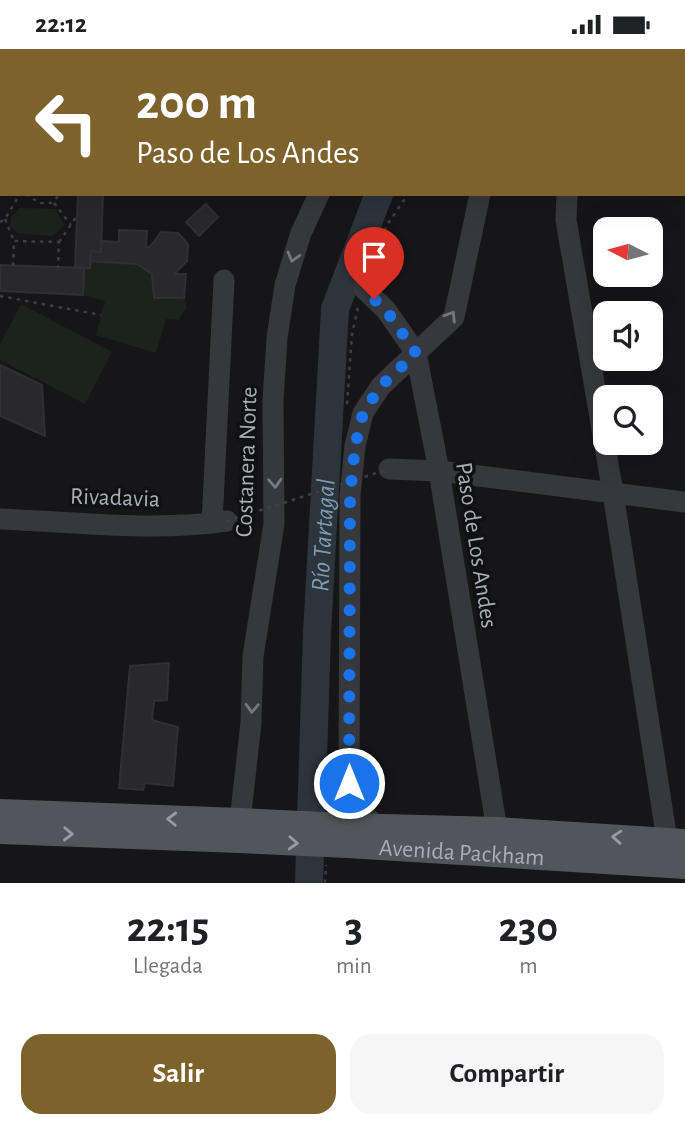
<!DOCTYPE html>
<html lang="es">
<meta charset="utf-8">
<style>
body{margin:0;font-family:"Alegreya Sans",sans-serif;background:#f6f6f6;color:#202124;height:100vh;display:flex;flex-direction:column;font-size:26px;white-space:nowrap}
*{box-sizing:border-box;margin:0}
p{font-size:23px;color:#757577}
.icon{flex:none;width:38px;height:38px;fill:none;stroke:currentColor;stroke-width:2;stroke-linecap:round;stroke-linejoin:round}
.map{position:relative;height:834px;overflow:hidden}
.sheet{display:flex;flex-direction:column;background:#fff;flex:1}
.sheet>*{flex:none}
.banner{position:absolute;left:0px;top:0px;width:686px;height:147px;box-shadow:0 7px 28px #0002;background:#7e622b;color:#fff;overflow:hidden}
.needle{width:46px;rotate:276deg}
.fabs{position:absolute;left:593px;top:168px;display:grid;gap:14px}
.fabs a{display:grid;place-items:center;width:70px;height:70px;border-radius:14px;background:#fff;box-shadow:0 7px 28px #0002;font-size:35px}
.pin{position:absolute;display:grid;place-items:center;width:60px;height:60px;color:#fff;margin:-72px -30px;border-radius:50% 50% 50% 0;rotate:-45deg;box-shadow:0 0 7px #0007}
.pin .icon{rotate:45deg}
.me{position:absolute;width:77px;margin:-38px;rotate:0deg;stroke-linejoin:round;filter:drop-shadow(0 0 5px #0008)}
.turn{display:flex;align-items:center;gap:24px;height:147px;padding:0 21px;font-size:32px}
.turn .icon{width:91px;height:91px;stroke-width:2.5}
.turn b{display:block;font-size:49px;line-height:60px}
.eta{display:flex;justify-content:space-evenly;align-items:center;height:119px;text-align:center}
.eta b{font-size:42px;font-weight:600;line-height:49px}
.action{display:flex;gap:14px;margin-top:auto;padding:14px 21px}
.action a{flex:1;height:80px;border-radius:21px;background:#7e622b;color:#fff;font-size:28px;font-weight:600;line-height:80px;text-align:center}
.action a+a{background:#f6f6f6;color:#202124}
.status{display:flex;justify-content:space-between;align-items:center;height:49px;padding:0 35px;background:#fff;direction:ltr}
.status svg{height:19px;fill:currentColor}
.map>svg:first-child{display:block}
.green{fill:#1c231d}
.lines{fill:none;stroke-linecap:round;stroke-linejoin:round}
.river{stroke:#2c353c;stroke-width:28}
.building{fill:#29292c;stroke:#303034;stroke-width:2}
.path{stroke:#3d3f44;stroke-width:2.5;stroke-dasharray:3.5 5;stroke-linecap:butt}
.minor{stroke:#37383d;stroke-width:21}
.major{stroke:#53555c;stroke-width:26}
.path-bridge{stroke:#3d3f44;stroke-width:2.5;stroke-dasharray:3.5 5;stroke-linecap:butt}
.major-bridge{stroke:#53555c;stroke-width:26}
.oneway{stroke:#757881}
.oneway2{stroke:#979ba6}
.route{stroke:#1a73e8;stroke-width:12;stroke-dasharray:0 21.6}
.labels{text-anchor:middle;stroke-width:7;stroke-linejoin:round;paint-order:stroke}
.street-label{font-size:24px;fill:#a8adb8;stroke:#111113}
.water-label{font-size:26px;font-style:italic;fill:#7f9bb3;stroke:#111113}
</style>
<div class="status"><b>22:12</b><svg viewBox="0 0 49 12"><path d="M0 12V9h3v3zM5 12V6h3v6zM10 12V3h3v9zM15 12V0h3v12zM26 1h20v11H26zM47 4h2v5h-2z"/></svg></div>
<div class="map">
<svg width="685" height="834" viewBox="0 0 685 834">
<rect width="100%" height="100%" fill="#161618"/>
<path class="green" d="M 20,159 L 55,160 L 65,176 L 53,187 L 17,184 L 10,177 L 11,168 Z
M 90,212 L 137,215 L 152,225 L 154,248 L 184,249 L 187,258 L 178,271 L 166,270 L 156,304 L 96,286 L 105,252 L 83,246 L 84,219 L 90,219 Z
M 21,255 L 112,303 L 85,355 L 0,311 L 0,295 Z"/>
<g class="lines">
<g class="river">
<path d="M 579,2 L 583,0"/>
<path id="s1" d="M 309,834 L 317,584 L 335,260 L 379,145"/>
</g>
</g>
<path class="building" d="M 78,145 L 103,145 L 101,203 L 91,202 L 90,219 L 75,219 Z
M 206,155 L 218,168 L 199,187 L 186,173 Z
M 119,181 L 147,182 L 146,198 L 150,198 L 161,183 L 178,184 L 188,195 L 187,212 L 174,225 L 186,225 L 184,249 L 154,249 L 152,225 L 137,215 L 90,212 L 91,202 L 101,203 L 101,192 L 119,193 Z
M 0,216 L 84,219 L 83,246 L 0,242 Z
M 0,316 L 42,336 L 45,387 L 0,367 Z
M 169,614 L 167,651 L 154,652 L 152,671 L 178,678 L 173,737 L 145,734 L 143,741 L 119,739 L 130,617 Z"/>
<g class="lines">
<path class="path" d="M 677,2 L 685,1
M 0,70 L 2,71
M 0,101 L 2,101
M 0,140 L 2,140
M 26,145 L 39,154 L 51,154 L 61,145
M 54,154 L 71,176
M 5,170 L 14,192
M 0,173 L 5,170 L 20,145
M 59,193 L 77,167
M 13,217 L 14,192 L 59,193 L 58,218
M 368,221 L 387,176 L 408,145
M 0,247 L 101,266
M 347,355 L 352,285 L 358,258
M 329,757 L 331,740
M 325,834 L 326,816"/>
<path class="minor" d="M 115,0 L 153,2
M 309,2 L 309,0
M 435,2 L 437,0
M 684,64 L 685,64
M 684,119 L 685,119
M 567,145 L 566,171 L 613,444 L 667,791 L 665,805
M 363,239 L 386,261 L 416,304 L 439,422 L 497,781
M 389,420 L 439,422 L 685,453
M 0,470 C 75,473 152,483 227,472
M 212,474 L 224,231
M 240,772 L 251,674 L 253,607 L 274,475 L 273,352 L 277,289 L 285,236 L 301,184 L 319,145
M 379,777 C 360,766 354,755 349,735 L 350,447 L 355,397 L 363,364 L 381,337 L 454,268 L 480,145"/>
<g class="major">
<path d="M 0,763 L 240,772"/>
<path d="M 346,777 L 497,781 L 685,793"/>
<path d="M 0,782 L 239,791"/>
<path id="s2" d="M 348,796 L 685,817"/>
</g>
<path class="path-bridge" d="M 227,472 L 389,420"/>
<path class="major-bridge" d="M 240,772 L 346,777
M 239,791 L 348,796"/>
</g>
<defs><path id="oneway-chevron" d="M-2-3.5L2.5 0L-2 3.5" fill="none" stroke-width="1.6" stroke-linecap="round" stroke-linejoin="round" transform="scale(1.75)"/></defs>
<g class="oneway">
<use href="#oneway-chevron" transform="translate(293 208) rotate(106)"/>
<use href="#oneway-chevron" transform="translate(451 267) rotate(-58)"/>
<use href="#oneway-chevron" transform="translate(275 434) rotate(87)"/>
<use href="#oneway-chevron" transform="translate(252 659) rotate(92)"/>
</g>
<g class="oneway2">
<use href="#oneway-chevron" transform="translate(172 770) rotate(-178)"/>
<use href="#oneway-chevron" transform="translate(68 785) rotate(2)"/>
<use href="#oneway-chevron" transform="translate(617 788) rotate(-176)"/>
<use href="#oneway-chevron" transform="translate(293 794) rotate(3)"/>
</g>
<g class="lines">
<path class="route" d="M 349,734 L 350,447 L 355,397 L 363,364 L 381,337 L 416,304 L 386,261 L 374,250"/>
</g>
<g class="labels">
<g class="street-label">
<text transform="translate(246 413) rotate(-88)" y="8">Costanera Norte</text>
<text transform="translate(115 448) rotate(2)" y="8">Rivadavia</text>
<text transform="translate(477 496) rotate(81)" y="8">Paso de Los Andes</text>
<text dy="8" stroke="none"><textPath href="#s2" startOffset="114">Avenida Packham</textPath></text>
</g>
<g class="water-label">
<text dy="9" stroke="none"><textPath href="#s1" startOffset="348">Río Tartagal</textPath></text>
</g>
</g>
</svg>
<div class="fabs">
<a><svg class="needle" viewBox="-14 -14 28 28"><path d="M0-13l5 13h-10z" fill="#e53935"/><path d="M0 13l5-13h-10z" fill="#757577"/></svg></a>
<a><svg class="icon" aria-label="sound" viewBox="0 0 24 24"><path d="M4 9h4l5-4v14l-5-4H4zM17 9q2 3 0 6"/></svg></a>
<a><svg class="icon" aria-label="search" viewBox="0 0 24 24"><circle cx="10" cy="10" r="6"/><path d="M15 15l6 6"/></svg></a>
</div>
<div class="pin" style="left:374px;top:250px;background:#d93025"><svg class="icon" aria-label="arrive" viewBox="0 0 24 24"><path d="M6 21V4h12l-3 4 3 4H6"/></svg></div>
<svg class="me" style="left:349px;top:734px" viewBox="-20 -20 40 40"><circle r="17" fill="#1a73e8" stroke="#fff" stroke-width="3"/><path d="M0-11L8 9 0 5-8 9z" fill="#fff"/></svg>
<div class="banner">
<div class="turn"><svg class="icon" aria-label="left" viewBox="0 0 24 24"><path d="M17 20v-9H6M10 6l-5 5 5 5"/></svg><div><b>200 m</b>Paso de Los Andes</div></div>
</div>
</div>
<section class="sheet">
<div class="eta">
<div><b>22:15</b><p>Llegada</p></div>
<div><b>3</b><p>min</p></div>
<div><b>230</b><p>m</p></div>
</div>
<div class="action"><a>Salir</a><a>Compartir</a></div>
</section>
